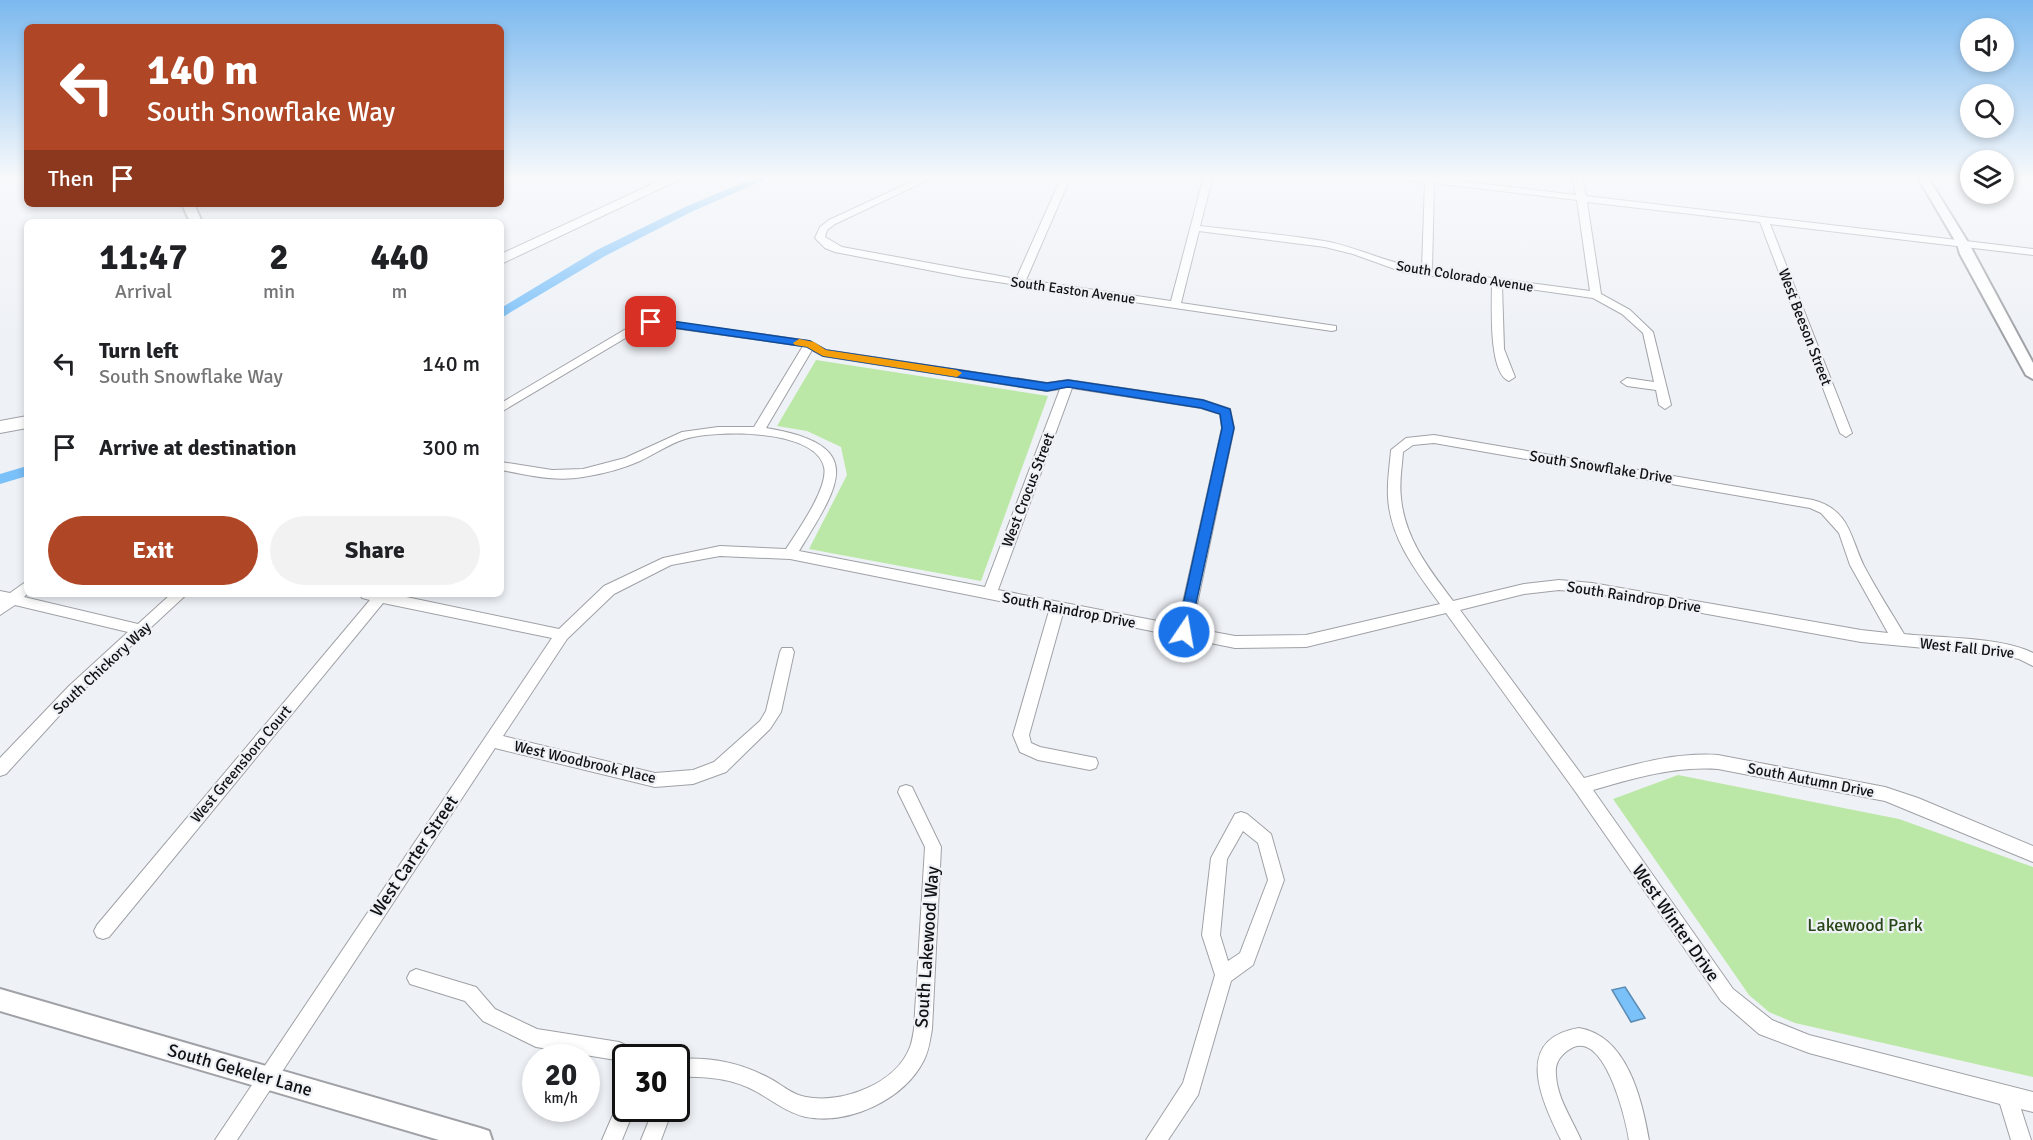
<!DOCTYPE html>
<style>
body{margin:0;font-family:Signika,sans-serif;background:#f2f2f2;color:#202124;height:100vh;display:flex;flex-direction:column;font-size:22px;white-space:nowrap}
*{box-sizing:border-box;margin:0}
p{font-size:20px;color:#757577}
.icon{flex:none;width:33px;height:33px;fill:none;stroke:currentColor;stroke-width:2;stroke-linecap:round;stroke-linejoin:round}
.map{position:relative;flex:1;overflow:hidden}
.drawer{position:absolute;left:24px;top:219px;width:480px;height:378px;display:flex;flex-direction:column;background:#fff;border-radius:9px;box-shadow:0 3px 9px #0003}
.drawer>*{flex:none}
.hud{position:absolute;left:24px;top:24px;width:480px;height:183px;border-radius:9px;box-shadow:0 3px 9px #0003;background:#af4626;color:#fff;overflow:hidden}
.buttons{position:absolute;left:1960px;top:18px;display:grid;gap:12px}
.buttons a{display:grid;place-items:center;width:54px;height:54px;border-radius:50%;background:#fff;box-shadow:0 3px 9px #0003;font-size:30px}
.speed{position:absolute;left:522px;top:1044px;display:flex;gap:12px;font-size:30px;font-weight:700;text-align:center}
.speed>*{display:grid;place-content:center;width:78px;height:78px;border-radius:50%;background:#fff;box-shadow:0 3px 9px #0003;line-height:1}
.speed small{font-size:15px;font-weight:400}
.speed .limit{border:3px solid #111;border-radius:9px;background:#fff;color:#111}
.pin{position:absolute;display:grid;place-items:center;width:51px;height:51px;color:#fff;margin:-26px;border-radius:12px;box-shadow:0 3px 9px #0006}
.me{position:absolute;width:66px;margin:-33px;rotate:12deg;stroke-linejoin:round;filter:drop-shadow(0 0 4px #0008)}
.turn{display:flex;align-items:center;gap:21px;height:126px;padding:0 24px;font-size:27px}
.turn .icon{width:78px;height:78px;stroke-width:2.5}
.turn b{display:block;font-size:42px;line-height:51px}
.then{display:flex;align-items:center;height:57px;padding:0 24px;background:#0003;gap:12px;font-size:22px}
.eta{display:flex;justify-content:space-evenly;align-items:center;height:102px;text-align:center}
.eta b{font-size:36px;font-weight:700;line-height:42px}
.action{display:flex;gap:12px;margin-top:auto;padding:12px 24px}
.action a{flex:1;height:69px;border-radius:36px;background:#af4626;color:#fff;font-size:24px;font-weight:700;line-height:69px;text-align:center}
.action a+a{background:#f2f2f2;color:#202124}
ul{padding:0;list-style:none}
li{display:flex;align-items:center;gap:18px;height:84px;padding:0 24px}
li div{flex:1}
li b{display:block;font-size:22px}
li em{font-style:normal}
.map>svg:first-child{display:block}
.green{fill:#bce8a7}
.water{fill:#7ac0f9;stroke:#5a8cb4;stroke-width:1.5}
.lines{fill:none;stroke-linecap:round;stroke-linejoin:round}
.canal{fill:#7ac0f9;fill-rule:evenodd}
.minor-casing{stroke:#9fa1a6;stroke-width:2}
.tertiary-casing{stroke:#9fa1a6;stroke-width:4}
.secondary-casing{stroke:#9fa1a6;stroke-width:2}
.minor{fill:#fff;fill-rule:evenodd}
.tertiary{fill:#fff;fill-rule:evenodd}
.secondary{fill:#fff;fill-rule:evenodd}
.route{fill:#1a73e8;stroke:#114b97;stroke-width:1.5}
.slow{fill:#f59e0b}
.labels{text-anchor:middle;stroke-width:4.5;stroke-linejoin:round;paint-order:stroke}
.far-street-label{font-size:14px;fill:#101113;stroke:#eef1f6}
.street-label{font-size:15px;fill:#101113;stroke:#eef1f6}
.near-street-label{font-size:18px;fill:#101113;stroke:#eef1f6}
.near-park-label{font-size:18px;fill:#274515;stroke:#eef1f6}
</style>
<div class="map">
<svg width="2033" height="1140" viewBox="0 0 2033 1140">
<rect width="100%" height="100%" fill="#eef1f6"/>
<path class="green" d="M 816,360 L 1048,396 L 981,581 L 809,549 L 847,475 L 841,447 L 807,431 L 777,426 Z
M 1678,775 L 1899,819 L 2033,867 L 2033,1077 L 1795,1023 L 1769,1012 L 1749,995 L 1613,799 Z"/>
<path class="water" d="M 1625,987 L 1645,1018 L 1631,1022 L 1612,990 Z"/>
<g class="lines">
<path class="canal" d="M 758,176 L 773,176 L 691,212 L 605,256 L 501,318 L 501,308 L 597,250 L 683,208 Z
M 27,466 L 27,476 L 0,484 L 0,474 Z"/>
<g class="minor-casing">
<path id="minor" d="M 924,176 L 936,176 L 835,224 L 827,230 L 825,237 L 842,247 L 1016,279 L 1062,176 L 1071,176 L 1026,280 L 1171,301 L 1204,176 L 1213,176 L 1200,226 C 1241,231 1283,234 1324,241 C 1358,247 1388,264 1422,268 L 1425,182 L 1396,179 L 1392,176 L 1434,176 L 1435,178 L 1576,195 L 1573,176 L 1582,176 L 1586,196 L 2033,249 L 2033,255 L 1770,224 L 1852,433 L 1846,437 L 1840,433 L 1760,222 L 1587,202 L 1601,294 L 1630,310 L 1653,332 L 1671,405 L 1665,409 L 1659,405 L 1656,390 L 1627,386 L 1621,382 L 1627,378 L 1654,382 L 1643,333 L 1622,314 L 1593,298 L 1502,285 L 1504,349 L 1515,377 L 1509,381 C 1488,373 1492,304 1492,284 L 1403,272 L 1353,254 L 1325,247 L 1199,231 L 1181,303 L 1336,326 L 1336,330 L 1332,331 L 964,277 L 835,252 L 825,248 L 815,238 L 820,227 L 829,220 ZM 1434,183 L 1577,200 L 1590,291 L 1432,270 Z
M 651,319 L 810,341 L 826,350 L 1047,383 L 1068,380 L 1203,400 L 1230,409 L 1234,428 L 1192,628 L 1235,636 L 1306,635 L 1440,604 C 1416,571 1390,538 1388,497 C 1387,481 1390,465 1391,450 L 1406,438 L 1434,435 L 1813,500 C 1850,510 1850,537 1864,566 C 1876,589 1891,612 1904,634 C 1939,638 2003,637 2033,653 L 2033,666 L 2019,659 L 1999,655 L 1861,642 L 1592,593 L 1559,590 L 1524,594 L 1460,610 L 1584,778 C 1629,766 1671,752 1718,755 L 1885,787 L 1918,798 L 2033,846 L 2033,862 L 1885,801 L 1718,769 C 1674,766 1635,778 1593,790 L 1733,989 L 1772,1020 L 1809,1035 L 2033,1092 L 2033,1112 L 2021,1109 L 2031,1140 L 2011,1140 L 2000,1104 L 1809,1053 L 1759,1034 L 1721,1001 L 1575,791 L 1446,613 L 1306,647 L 1235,648 L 1063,613 L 1029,735 L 1031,743 L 1040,747 L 1096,758 L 1098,763 L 1096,768 L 1090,770 L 1038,760 L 1020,752 L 1013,735 L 1049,611 L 790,559 L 720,556 L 671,565 L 614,594 L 567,639 L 503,736 L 655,773 L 693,770 L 714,762 L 760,721 L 766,711 L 780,652 L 782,648 L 792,648 L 794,652 L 781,712 L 770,729 L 726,772 L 693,784 L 655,787 L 495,748 L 237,1140 L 215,1140 L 552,638 L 383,603 L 109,937 L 103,939 L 97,937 L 94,931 L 97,925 L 370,600 L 362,598 L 360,594 L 392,594 L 559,629 L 604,586 L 663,558 L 720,546 L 786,549 C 797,532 829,487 824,467 C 815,428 715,430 685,439 C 669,444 655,454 640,461 C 622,469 602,474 583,477 C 555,482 528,475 501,470 L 501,462 L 552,470 L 583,469 L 625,458 L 682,432 L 718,427 L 754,427 L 803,346 L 652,325 L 639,330 L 501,412 L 501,403 L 631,326 ZM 812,350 L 823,356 L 1047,391 L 1060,389 L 985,587 L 799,551 C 840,484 868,445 766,428 ZM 1072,388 L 1201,408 L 1220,414 L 1222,428 L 1178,625 L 998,590 ZM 1434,443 L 1810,508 L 1821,513 L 1839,533 L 1850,565 L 1888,633 L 1861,630 L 1592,583 L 1559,580 L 1524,584 L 1453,601 C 1429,569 1405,539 1401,498 C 1399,483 1402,467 1403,452 L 1413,445 Z
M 27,581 L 27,594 L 24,597 L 138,624 L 171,594 L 187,594 L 79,694 L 6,774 L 0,776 L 0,758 L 69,686 L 128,632 L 15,605 L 0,615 L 0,591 L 10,593 Z
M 906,785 L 912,787 L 941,847 L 932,1029 C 930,1040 929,1050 924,1060 C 904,1100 849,1125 806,1117 C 788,1113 773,1101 757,1092 C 732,1078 705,1076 676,1077 L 676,1059 C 710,1057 739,1062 769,1078 C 781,1084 792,1095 806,1097 C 842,1104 896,1084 910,1047 C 912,1042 913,1035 914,1029 L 925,847 L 898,792 L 900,787 Z
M 1241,812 L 1247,814 L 1271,834 L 1284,880 L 1253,965 L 1231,981 L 1198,1095 L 1168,1140 L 1146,1140 L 1183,1083 L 1215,975 L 1202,935 L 1211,858 L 1235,814 ZM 1243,831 L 1258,843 L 1268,880 L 1240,953 L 1228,961 L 1220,935 L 1227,859 Z
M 416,969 L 476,987 L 495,1009 L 537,1029 L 619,1042 L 638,1051 L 640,1058 L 626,1058 L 626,1065 L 616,1060 L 536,1047 L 483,1021 L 465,1001 L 410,984 L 407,978 L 410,972 Z
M 1579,1028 C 1627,1036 1642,1099 1649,1140 L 1629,1140 C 1626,1119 1603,1022 1567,1051 C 1558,1058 1555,1065 1556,1075 C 1557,1098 1572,1119 1581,1140 L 1561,1140 C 1542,1101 1512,1039 1579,1028 Z
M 626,1099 L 626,1108 L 635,1108 L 622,1140 L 602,1140 L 619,1101 Z
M 654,1108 L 673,1108 L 661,1140 L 641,1140 Z"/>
</g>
<g class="tertiary-casing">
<path id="tertiary" d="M 1917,176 L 1927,176 L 1969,244 L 2033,363 L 2033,379 L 2026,375 L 1960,254 L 1957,244 Z
M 182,204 L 194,204 L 202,222 L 190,222 Z
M 0,989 L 480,1128 L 489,1131 L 492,1140 L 439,1140 L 0,1011 Z"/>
</g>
<g class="secondary-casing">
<path id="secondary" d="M 670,176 L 687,176 L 501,264 L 501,254 Z
M 27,416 L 27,428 L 0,433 L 0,421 Z"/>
</g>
<use href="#minor" class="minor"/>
<use href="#tertiary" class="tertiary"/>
<use href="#secondary" class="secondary"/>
</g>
<linearGradient id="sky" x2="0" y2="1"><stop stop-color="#7cb9ef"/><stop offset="0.53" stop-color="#f7f9fb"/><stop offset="1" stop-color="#f7f9fb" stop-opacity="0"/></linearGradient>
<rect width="2033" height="335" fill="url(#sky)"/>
<path class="route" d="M 651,318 L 810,341 L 826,350 L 1047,383 L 1068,380 L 1203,400 L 1230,409 L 1234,428 L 1189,636 L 1184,638 L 1177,632 L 1222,428 L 1220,414 L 1201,408 L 1068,387 L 1047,391 L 823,356 L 807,347 L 647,324 L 645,322 Z"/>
<path class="slow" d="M 799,339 L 814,342 L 826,350 L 957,370 L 962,373 L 957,377 L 823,356 L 807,347 L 795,345 L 793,343 Z"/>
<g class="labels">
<g class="far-street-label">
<text transform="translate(1465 276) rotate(9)" y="5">South Colorado Avenue</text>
<text transform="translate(1073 290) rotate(8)" y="5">South Easton Avenue</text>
</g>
<g class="street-label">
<text transform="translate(1805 327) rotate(69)" y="5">West Beeson Street</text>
<text transform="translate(1601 467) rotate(9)" y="5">South Snowflake Drive</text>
<text transform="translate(1028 490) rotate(-69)" y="5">West Crocus Street</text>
<text transform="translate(1634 597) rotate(9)" y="5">South Raindrop Drive</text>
<text transform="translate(1069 610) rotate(11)" y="5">South Raindrop Drive</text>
<text transform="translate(1967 648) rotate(6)" y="5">West Fall Drive</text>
<text transform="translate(102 668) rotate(-43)" y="5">South Chickory Way</text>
<text transform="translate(585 762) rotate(13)" y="5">West Woodbrook Place</text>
<text transform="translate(241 764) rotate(-50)" y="5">West Greensboro Court</text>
<text transform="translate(1811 780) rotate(11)" y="5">South Autumn Drive</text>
</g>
<g class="near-street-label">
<text transform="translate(414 856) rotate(-56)" y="6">West Carter Street</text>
<text transform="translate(1676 923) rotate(55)" y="6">West Winter Drive</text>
<text transform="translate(927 947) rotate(-86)" y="6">South Lakewood Way</text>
<text transform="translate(240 1070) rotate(16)" y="6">South Gekeler Lane</text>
</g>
<g class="near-park-label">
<text x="1865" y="931">Lakewood Park</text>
</g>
</g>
</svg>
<div class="buttons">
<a><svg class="icon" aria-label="sound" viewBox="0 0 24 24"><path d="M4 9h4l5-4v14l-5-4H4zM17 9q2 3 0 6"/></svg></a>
<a><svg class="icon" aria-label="search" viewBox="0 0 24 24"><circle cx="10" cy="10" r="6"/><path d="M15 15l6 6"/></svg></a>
<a><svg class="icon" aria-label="layers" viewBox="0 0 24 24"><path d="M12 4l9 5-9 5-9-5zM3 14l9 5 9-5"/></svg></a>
</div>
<div class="speed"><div>20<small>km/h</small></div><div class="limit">30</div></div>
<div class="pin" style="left:651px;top:322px;background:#d93025"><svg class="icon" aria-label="arrive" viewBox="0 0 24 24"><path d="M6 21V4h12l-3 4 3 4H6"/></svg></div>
<svg class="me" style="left:1184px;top:632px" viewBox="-20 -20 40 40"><circle r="17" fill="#1a73e8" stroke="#fff" stroke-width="3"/><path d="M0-11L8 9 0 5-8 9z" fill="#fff"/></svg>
<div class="hud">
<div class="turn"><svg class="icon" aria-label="left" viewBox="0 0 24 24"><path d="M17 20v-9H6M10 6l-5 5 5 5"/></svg><div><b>140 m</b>South Snowflake Way</div></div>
<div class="then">Then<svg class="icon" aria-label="arrive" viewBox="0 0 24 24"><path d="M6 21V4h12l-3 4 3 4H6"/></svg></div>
</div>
<section class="drawer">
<div class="eta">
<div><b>11:47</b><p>Arrival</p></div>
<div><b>2</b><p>min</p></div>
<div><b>440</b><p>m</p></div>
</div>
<ul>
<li><svg class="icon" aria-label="left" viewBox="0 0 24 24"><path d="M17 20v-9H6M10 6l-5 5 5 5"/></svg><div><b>Turn left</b><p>South Snowflake Way</p></div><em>140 m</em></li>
<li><svg class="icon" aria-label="arrive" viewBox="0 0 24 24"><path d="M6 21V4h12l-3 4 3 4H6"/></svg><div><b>Arrive at destination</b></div><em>300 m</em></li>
</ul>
<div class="action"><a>Exit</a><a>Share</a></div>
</section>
</div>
